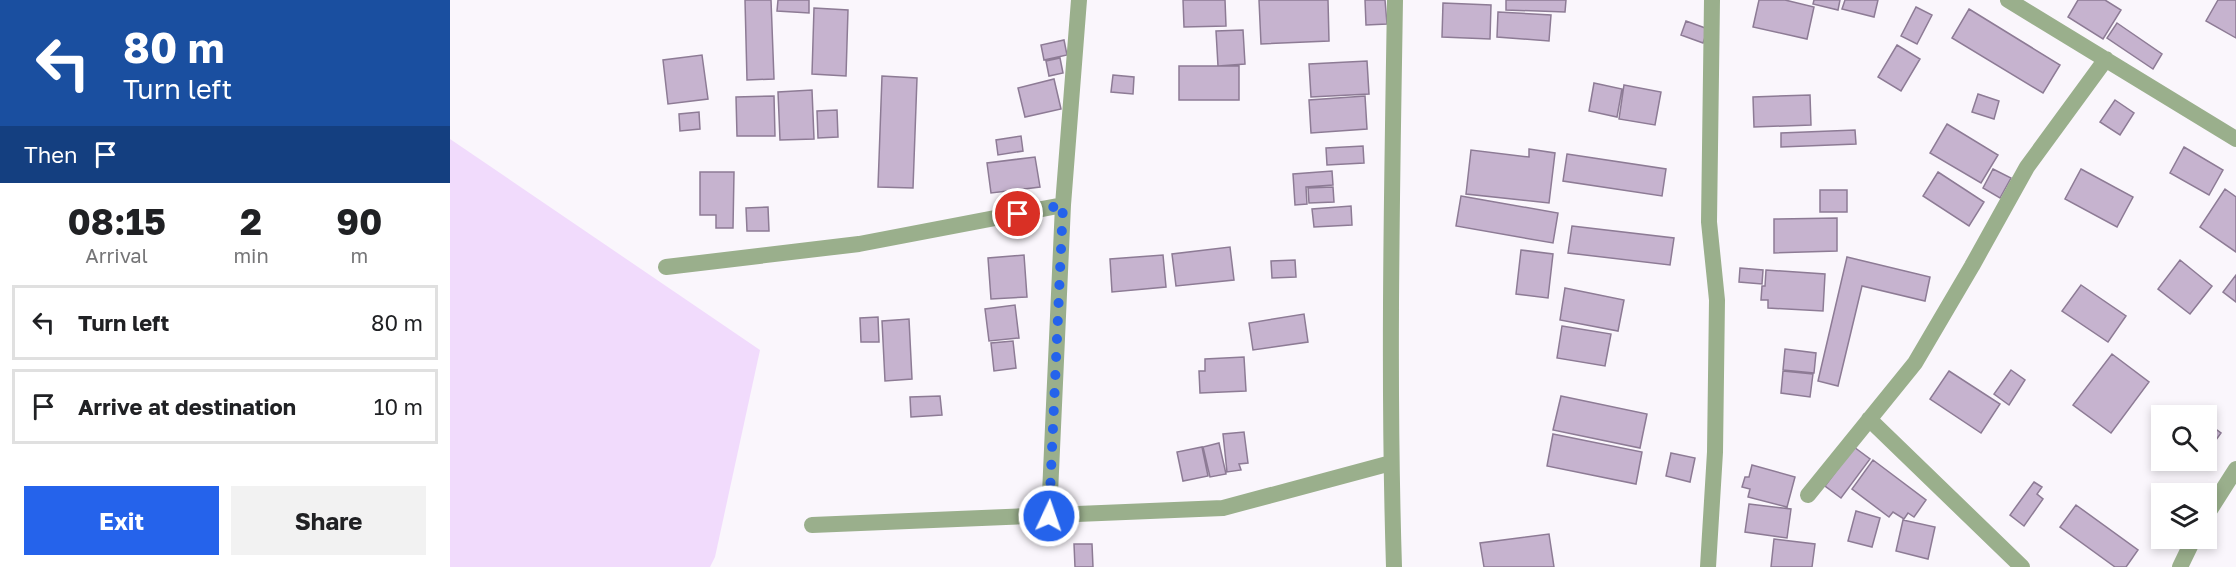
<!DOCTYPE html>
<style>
body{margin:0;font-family:"Golos Text",sans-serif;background:#f2f2f2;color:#202124;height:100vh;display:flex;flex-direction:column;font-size:22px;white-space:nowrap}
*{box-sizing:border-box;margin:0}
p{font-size:20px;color:#757577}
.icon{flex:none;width:33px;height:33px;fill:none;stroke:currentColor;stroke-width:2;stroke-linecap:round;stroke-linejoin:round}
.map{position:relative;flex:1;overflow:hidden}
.panel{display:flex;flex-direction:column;background:#fff;width:450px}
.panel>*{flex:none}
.hud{background:#1a4fa0;color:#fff;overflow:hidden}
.tools{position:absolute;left:1701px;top:405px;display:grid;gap:12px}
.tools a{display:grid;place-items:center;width:66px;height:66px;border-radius:0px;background:#fff;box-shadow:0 3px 9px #0003;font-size:30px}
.pin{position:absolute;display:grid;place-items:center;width:51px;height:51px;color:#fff;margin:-26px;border:3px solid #fff;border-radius:50%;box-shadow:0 2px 6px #0007}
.me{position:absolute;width:66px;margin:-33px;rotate:3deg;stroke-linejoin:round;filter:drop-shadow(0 0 4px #0008)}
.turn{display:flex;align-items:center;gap:21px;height:126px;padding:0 24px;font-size:27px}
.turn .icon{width:78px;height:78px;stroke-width:2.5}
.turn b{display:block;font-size:42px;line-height:51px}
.then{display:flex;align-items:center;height:57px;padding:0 24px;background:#0003;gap:12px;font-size:22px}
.eta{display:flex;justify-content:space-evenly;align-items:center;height:102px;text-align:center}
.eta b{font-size:36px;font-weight:700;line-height:42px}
.primary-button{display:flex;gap:12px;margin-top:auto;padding:12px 24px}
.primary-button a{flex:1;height:69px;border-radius:0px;background:#2563eb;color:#fff;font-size:24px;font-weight:700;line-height:69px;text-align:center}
.primary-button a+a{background:#f2f2f2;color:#202124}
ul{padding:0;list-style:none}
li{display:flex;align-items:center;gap:18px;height:75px;margin:0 12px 9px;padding:0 12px;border:3px solid #e0e0e0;border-radius:0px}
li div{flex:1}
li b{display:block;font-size:22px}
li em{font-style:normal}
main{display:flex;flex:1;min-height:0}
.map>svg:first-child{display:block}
.green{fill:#f1dbfc}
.building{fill:#c6b3cf;stroke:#8d7b95;stroke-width:1.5}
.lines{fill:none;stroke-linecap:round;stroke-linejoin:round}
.minor{stroke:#9aaf8c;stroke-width:16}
.route{stroke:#2563eb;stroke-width:10;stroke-dasharray:0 18}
</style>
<main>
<section class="panel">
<div class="hud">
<div class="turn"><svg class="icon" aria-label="left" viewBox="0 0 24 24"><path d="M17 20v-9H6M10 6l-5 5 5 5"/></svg><div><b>80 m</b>Turn left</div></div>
<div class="then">Then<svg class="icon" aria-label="arrive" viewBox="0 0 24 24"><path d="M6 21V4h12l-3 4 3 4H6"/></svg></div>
</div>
<div class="eta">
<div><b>08:15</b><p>Arrival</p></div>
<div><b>2</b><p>min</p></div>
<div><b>90</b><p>m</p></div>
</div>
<ul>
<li><svg class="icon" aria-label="left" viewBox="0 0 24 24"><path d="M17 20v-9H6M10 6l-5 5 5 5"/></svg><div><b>Turn left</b></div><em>80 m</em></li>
<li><svg class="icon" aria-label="arrive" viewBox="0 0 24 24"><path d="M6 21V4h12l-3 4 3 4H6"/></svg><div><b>Arrive at destination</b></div><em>10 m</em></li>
</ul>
<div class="primary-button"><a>Exit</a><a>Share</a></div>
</section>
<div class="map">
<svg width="1786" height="567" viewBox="0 0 1786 567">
<rect width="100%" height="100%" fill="#faf6fc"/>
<path class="green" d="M 0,139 L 310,350 L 265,557 L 260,567 L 0,567 Z"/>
<path class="building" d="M 295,0 L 321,0 L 324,79 L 297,80 Z
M 328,0 L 359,0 L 359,13 L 327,11 Z
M 733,0 L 775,0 L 776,26 L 734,27 Z
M 809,0 L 878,0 L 879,41 L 811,44 Z
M 915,0 L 935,0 L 937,24 L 916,25 Z
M 1056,0 L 1116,0 L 1115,12 L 1056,10 Z
M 1309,0 L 1335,0 L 1364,7 L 1357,39 L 1303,27 Z
M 1364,0 L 1390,0 L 1388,10 L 1363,4 Z
M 1395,0 L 1428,0 L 1424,17 L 1392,9 Z
M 1628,0 L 1655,0 L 1671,10 L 1653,39 L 1618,17 Z
M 1768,0 L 1786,0 L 1786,38 L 1756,21 Z
M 993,3 L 1041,5 L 1040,39 L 992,37 Z
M 1466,7 L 1482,15 L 1467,44 L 1451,36 Z
M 364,8 L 398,10 L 396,76 L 362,74 Z
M 1519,9 L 1610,65 L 1593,93 L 1502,38 Z
M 1048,12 L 1101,15 L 1099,41 L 1047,37 Z
M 1236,21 L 1258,29 L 1253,43 L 1231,35 Z
M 1667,23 L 1712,54 L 1703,69 L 1657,38 Z
M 793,30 L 795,64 L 768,66 L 766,31 Z
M 614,40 L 617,55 L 594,60 L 591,45 Z
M 1447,45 L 1470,59 L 1451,91 L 1428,77 Z
M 252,55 L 258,99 L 218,104 L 213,60 Z
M 610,58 L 613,73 L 599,76 L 596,61 Z
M 917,61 L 919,94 L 861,97 L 859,64 Z
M 729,66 L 789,66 L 789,100 L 729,100 Z
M 663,75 L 684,77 L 683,94 L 661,92 Z
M 432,76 L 467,78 L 463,188 L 428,187 Z
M 604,79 L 611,109 L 575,117 L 568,88 Z
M 1144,83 L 1172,89 L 1167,117 L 1139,111 Z
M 1174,85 L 1211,92 L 1205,125 L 1169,119 Z
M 362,90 L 364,139 L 330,140 L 328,92 Z
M 1528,94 L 1549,101 L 1544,119 L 1522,112 Z
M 1360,95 L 1361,125 L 1304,127 L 1303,97 Z
M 324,96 L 325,136 L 287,136 L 286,97 Z
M 915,96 L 917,129 L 861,133 L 859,100 Z
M 1665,100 L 1684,113 L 1670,135 L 1650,122 Z
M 387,110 L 388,137 L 368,138 L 367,111 Z
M 249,112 L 250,129 L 230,131 L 229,114 Z
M 1497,124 L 1548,155 L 1531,183 L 1480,153 Z
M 1405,130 L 1406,144 L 1331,147 L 1331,133 Z
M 571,136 L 573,151 L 548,155 L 546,140 Z
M 913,146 L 914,163 L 877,165 L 876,148 Z
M 1734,147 L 1773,170 L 1759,195 L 1720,173 Z
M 1079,149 L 1105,153 L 1099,203 L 1016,194 L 1021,150 L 1079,157 Z
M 1117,154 L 1216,169 L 1212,196 L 1113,181 Z
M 585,157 L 590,187 L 541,193 L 537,163 Z
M 1543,169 L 1561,178 L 1550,198 L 1533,188 Z
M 1631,169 L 1683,197 L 1667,227 L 1615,199 Z
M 882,171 L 883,185 L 856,187 L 857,204 L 845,205 L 843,174 Z
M 250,172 L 284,172 L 283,228 L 266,228 L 266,215 L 250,215 Z
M 1488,172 L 1534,202 L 1519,226 L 1473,196 Z
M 883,187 L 884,202 L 859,203 L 858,188 Z
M 1775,189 L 1786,197 L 1786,252 L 1750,227 Z
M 1370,190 L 1397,190 L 1397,212 L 1370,212 Z
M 1011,196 L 1108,213 L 1103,243 L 1006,226 Z
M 901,206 L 902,225 L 864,227 L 862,209 Z
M 318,207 L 319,231 L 297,231 L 296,208 Z
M 1387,218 L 1387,251 L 1324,253 L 1324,219 Z
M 1122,226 L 1224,238 L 1220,265 L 1118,253 Z
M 780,247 L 784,280 L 726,286 L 722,254 Z
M 1071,250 L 1103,254 L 1098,298 L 1066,294 Z
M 574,255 L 577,297 L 541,299 L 538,258 Z
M 713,255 L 716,287 L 662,292 L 660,259 Z
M 1397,257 L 1480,277 L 1475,301 L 1412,286 L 1388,386 L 1368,381 Z
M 845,260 L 846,277 L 822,278 L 821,261 Z
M 1730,260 L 1762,286 L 1740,314 L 1708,289 Z
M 1290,268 L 1313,270 L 1312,284 L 1289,282 Z
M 1316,270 L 1375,274 L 1373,311 L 1318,308 L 1318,300 L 1311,300 L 1312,286 L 1315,286 Z
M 1786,275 L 1786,302 L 1773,292 Z
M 1631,285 L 1676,316 L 1658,342 L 1612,311 Z
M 1115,288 L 1174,300 L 1168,331 L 1110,320 Z
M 565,305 L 569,338 L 539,341 L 535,309 Z
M 854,314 L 858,342 L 803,350 L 799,323 Z
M 428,317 L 429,342 L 411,342 L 410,318 Z
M 459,319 L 462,379 L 435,381 L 432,321 Z
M 1112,326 L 1161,334 L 1155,366 L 1107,358 Z
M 563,341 L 566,368 L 544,371 L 541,343 Z
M 1335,349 L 1366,353 L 1364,373 L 1333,370 Z
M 1662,354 L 1699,382 L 1661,433 L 1623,405 Z
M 794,357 L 796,391 L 750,393 L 749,371 L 755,371 L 755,359 Z
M 1561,370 L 1575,380 L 1559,405 L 1544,394 Z
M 1333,371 L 1363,374 L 1360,397 L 1331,393 Z
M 1499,371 L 1550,404 L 1531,433 L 1480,399 Z
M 490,396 L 492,415 L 461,417 L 460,397 Z
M 1111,396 L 1197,414 L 1190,448 L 1103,430 Z
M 1756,422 L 1771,433 L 1756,454 Z
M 794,432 L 798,463 L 789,464 L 791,470 L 777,472 L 773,434 Z
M 1103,434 L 1192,452 L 1186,484 L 1097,466 Z
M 769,443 L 776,474 L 760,477 L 753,447 Z
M 752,447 L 758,476 L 733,481 L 727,452 Z
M 1404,447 L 1420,459 L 1391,498 L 1375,486 Z
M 1221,453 L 1245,458 L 1240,482 L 1216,476 Z
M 1423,460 L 1476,500 L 1464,517 L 1458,513 L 1454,519 L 1443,512 L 1439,517 L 1402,489 Z
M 1739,460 L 1752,460 L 1747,467 Z
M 1302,465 L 1345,477 L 1337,507 L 1298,497 L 1300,489 L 1292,487 L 1295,477 L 1299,477 Z
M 1584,482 L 1592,487 L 1587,494 L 1593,499 L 1574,526 L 1560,515 Z
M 1299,504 L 1341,509 L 1337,538 L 1295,532 Z
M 1626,505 L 1688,550 L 1676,567 L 1665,567 L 1610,527 Z
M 1406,511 L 1430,518 L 1422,547 L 1398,541 Z
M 1453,520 L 1485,527 L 1478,559 L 1446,551 Z
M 1099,534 L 1104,567 L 1034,567 L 1030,543 Z
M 1324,539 L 1365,544 L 1362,567 L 1321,567 Z
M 624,544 L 642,544 L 643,567 L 625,567 Z"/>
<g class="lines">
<path class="minor" d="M 1558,0 L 1786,139
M 216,267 L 409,244 L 613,205
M 1419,419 L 1572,567
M 1358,495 L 1465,363 L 1522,266 L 1577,167 L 1656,59
M 599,516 L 613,205 L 629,0
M 1756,516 L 1786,469
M 362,525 L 773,508 L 941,463
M 944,567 C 938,378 942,189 945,0
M 1258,567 L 1265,452 L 1267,300 L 1259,222 L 1262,0
M 1730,567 L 1744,538"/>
</g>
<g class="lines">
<path class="route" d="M 568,214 L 613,205 L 599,516"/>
</g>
</svg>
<div class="tools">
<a><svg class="icon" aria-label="search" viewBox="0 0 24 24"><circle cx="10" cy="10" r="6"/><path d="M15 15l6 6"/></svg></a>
<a><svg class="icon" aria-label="layers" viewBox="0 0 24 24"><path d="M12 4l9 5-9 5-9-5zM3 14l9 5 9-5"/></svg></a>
</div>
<div class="pin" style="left:568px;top:214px;background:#d93025"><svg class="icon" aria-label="arrive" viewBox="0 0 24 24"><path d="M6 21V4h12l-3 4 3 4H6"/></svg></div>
<svg class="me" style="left:599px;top:516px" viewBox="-20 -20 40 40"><circle r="17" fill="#2563eb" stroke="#fff" stroke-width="3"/><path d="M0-11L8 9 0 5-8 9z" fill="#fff"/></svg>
</div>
</main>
